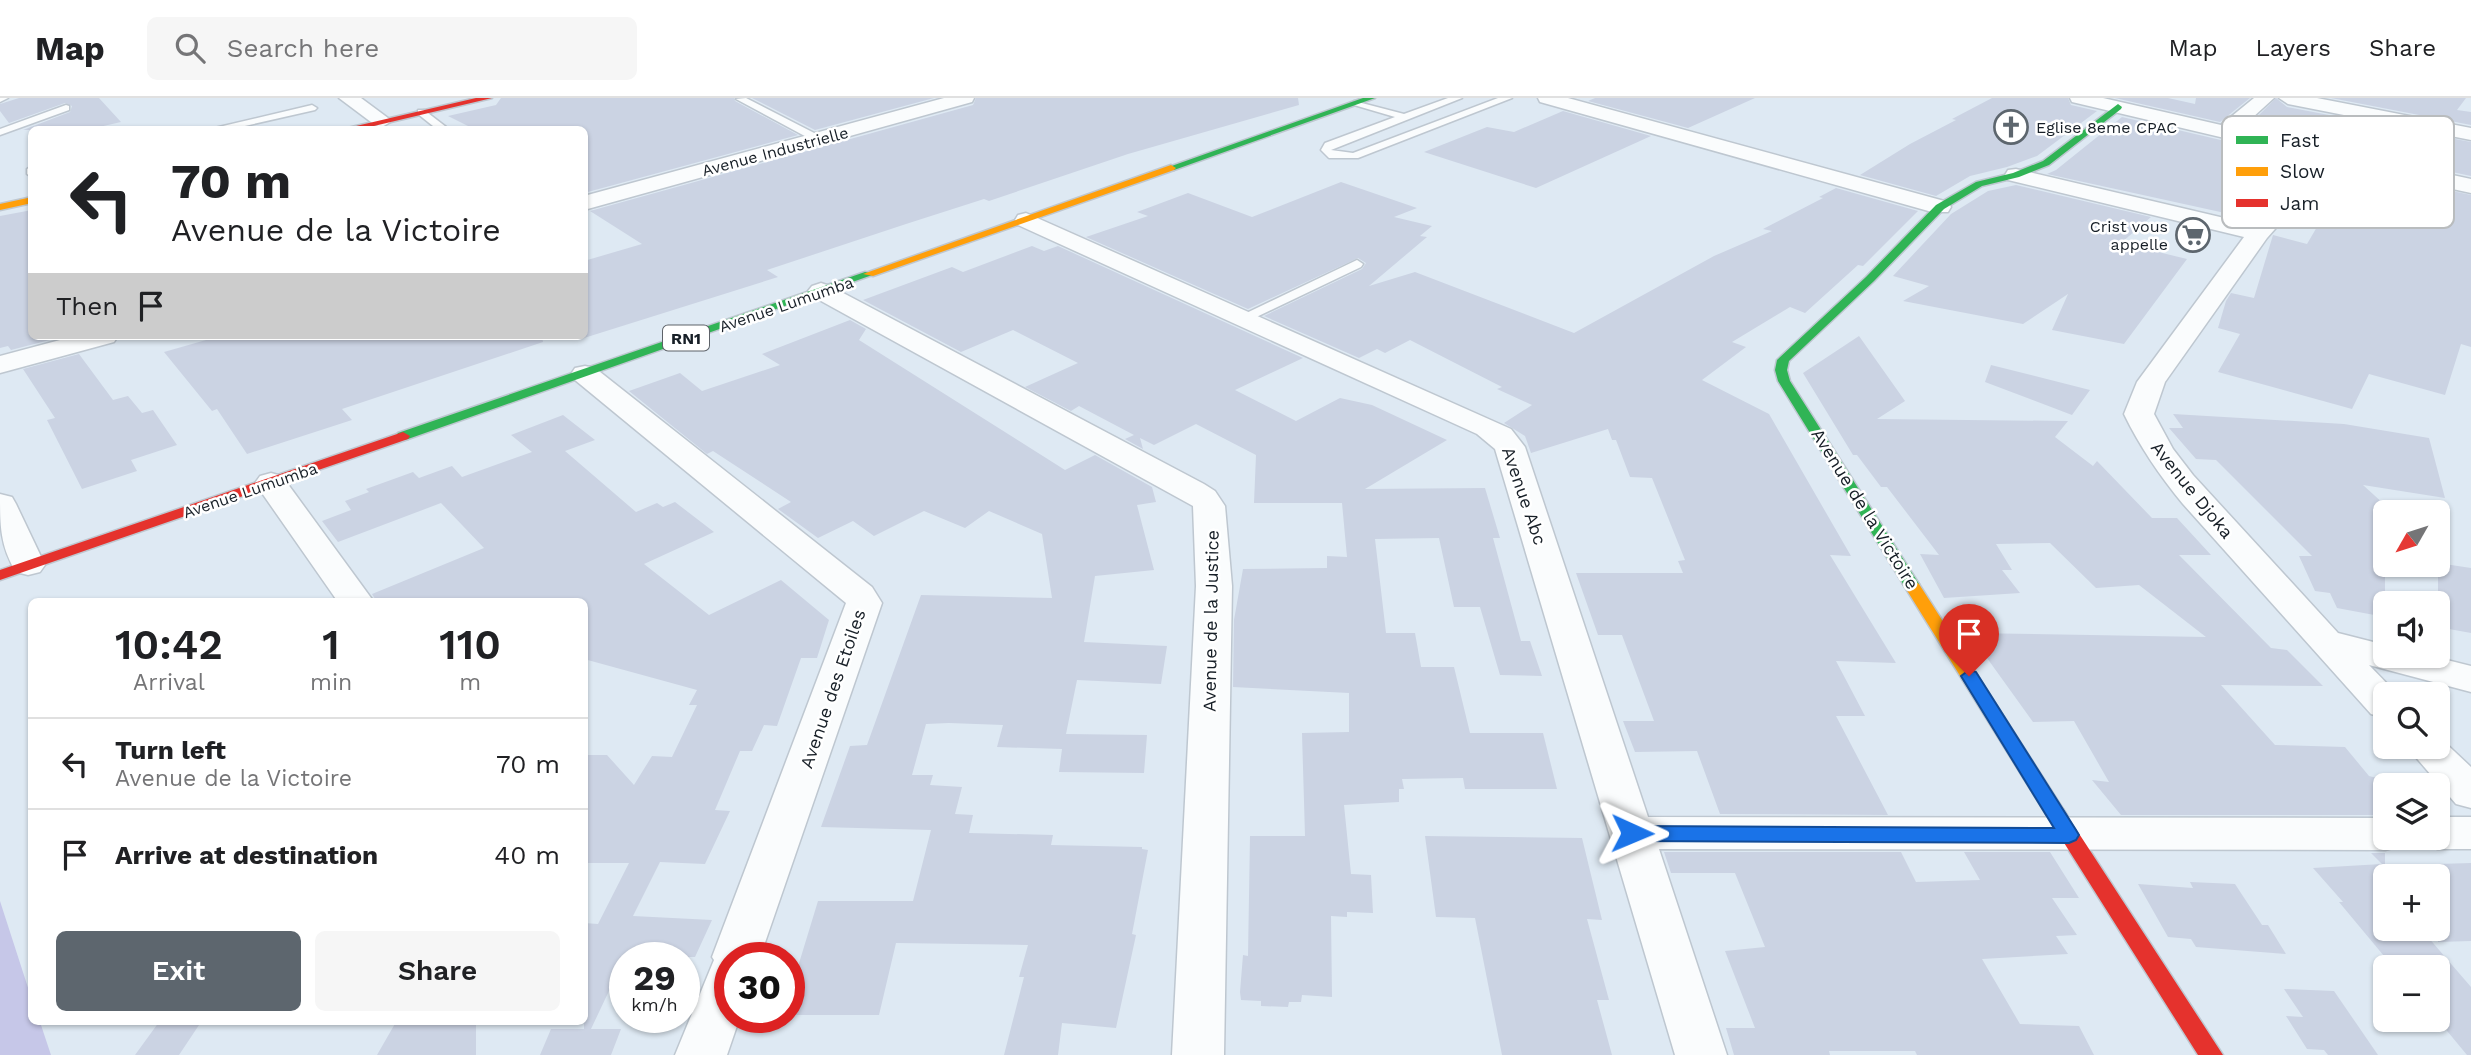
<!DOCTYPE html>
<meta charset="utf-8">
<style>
body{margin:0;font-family:"Work Sans",sans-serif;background:#f6f6f6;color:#202124;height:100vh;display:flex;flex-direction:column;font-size:26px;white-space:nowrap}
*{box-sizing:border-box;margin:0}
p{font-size:23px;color:#757577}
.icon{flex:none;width:38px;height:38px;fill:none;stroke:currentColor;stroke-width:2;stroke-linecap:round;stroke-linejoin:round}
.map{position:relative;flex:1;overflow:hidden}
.panel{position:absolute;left:28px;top:500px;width:560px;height:427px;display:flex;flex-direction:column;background:#fff;border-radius:10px;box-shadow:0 2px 5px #0004}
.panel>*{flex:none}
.top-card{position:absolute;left:28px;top:28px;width:560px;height:214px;border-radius:10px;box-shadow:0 2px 5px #0004;background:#fff;color:#202124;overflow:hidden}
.needle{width:46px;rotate:231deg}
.fabs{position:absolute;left:2373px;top:402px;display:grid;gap:14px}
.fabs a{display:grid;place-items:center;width:77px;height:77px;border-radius:10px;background:#fff;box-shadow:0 2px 5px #0004;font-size:35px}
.speed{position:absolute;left:609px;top:844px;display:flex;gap:14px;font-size:35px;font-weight:700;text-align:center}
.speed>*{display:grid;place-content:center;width:91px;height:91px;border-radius:50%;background:#fff;box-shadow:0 2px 5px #0004;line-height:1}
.speed small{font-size:18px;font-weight:400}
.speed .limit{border:10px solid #d22;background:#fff;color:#111}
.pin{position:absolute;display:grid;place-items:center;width:60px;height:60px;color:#fff;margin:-72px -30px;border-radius:50% 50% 50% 0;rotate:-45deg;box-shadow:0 0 7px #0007}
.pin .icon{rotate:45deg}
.me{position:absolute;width:77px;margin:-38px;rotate:91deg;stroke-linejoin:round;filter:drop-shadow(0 0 5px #0008)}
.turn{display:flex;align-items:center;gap:24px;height:147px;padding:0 28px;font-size:32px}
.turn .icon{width:91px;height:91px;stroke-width:2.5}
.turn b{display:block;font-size:49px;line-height:60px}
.then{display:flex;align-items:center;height:66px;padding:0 28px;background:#0003;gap:14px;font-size:26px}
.eta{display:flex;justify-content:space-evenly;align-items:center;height:119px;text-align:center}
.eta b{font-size:42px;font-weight:600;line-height:49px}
.action{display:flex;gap:14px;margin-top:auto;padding:14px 28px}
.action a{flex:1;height:80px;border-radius:10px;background:#5d666e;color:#fff;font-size:28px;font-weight:600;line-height:80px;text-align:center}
.action a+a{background:#f6f6f6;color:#202124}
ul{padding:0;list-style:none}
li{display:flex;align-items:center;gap:21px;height:91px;padding:0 28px;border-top:2px solid #e0e0e0}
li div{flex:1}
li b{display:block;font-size:26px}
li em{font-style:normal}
header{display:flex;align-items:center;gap:42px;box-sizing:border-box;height:98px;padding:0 35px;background:#fff;border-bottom:2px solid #e0e0e0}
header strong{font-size:33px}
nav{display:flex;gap:38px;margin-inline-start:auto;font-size:24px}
.search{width:490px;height:63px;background:#f6f6f6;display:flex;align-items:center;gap:18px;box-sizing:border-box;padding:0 24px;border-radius:10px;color:#757577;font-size:26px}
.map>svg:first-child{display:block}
.green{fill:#c6c7e8}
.building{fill:#cbd3e3}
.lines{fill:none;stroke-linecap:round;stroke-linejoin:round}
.lane-casing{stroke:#bec7d0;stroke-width:3}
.street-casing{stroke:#bec7d0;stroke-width:3}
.fast-casing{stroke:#bec7d0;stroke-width:3}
.slow-casing{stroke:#bec7d0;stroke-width:3}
.jam-casing{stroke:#bec7d0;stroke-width:3}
.lane{fill:#fafcfd;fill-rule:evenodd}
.street{fill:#fafcfd;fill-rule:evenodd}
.fast{fill:#30b455;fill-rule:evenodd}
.slow{fill:#ff9f0a;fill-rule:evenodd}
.jam{fill:#e5322d;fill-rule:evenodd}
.route{fill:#1a73e8;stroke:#114b97;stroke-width:2}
.labels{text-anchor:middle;stroke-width:5;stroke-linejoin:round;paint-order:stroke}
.far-poi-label{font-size:16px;fill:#171f27;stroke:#fff;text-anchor:start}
.far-street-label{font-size:16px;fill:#171f27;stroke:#fff}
.shield{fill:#fff;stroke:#5d6268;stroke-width:2}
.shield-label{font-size:16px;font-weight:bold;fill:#171f27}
.street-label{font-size:18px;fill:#171f27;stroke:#fff}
.key{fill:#fff;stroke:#b9bcbe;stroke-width:2}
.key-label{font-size:19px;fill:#171f27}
</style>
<header>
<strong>Map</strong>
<div class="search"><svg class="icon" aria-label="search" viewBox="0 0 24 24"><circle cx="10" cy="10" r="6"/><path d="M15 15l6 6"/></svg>Search here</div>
<nav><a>Map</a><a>Layers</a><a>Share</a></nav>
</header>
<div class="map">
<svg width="2471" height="957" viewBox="0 0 2471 957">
<rect width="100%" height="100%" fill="#dee9f3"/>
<path class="green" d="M 0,803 L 31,899 L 32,924 L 40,924 L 51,957 L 0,957 Z"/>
<path class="building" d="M 19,0 L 99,0 L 121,24 L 86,32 L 23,32 L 70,14 L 72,8 L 65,5 L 9,25 L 0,13 L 0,6 Z
M 501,0 L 734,0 L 735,3 L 798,37 L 584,95 L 584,32 L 476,32 L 448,18 L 496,7 Z
M 752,0 L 934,0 L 815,32 Z
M 976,0 L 1298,0 L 1299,7 L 1128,56 L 989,103 L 984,101 L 906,126 L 767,172 L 778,179 L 584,240 L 584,163 L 642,146 L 590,113 L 973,7 Z
M 1595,0 L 1755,0 L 1688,30 L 1588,3 Z
M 1992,0 L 2068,0 L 2071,7 L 2097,13 L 2037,58 L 2007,69 L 1970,78 L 1936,98 L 1860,77 L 1910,46 L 1956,22 L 1952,21 Z
M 2115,0 L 2168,0 L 2195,6 L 2196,0 L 2250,0 L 2220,24 Z
M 2276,0 L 2287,9 L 2471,44 L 2471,78 L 2246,30 Z
M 2331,0 L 2466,0 L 2457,12 L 2471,14 L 2471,27 Z
M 1563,13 L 1651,38 L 1536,90 L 1424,54 L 1487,29 L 1514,34 Z
M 2122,19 L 2268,53 L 2225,115 L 2047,76 L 2056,72 Z
M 2334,68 L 2471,97 L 2471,249 L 2461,246 L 2445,297 L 2369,276 L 2352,311 L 2218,274 L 2240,236 L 2218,230 L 2226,203 L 2231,195 L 2254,200 L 2273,137 L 2307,146 L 2341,88 L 2317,87 Z
M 1341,84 L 1417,110 L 1394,119 L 1432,128 L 1420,138 L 1427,139 L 1369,188 L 1415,174 L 1574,235 L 1714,158 L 1772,133 L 1763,131 L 1823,100 L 1819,99 L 1836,90 L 1918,113 L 1863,168 L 1858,167 L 1805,215 L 1790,209 L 1732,244 L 1746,249 L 1702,282 L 1769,316 L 1851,458 L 1830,457 L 1896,565 L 1836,563 L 1865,618 L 1836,618 L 1888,717 L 1720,716 L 1697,653 L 1635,654 L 1623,623 L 1654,623 L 1622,537 L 1598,537 L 1576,475 L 1683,475 L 1678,463 L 1685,462 L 1652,380 L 1630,379 L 1616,342 L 1612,342 L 1608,331 L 1531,355 L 1525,338 L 1504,325 L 1532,307 L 1497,291 L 1502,289 L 1410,242 L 1385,255 L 1377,251 L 1359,260 L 1264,218 L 1362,171 L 1366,165 L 1358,160 L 1248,211 L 1086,139 L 1148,118 L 1137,114 L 1188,95 L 1252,119 Z
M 2016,87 L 2151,119 L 2121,145 L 2187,161 L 2124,246 L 2052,232 L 2068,196 L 2023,226 L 1903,203 L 1929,188 L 1893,178 L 1951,116 L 1988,93 Z
M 32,112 L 32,238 L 65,238 L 11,252 L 8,248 L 0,250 L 0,118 Z
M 1032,148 L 1044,153 L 1058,148 L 1303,260 L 1235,292 L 1296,323 L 1340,300 L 1372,307 L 1447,342 L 1365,391 L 1485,390 L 1500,440 L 1493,440 L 1521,543 L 1530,543 L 1542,578 L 1500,577 L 1480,509 L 1454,509 L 1439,440 L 1375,441 L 1386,535 L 1415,535 L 1421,569 L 1454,569 L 1470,635 L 1543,635 L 1557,691 L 1465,691 L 1463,680 L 1402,681 L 1404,691 L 1399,691 L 1399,704 L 1344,707 L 1351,776 L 1371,777 L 1373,815 L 1347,814 L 1347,819 L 1331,818 L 1332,899 L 1302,897 L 1301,904 L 1289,904 L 1288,909 L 1261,908 L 1261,903 L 1241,902 L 1240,894 L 1243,857 L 1248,858 L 1250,738 L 1305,738 L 1302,635 L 1349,634 L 1349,595 L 1233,589 L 1234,522 L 1243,471 L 1327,470 L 1327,458 L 1347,459 L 1342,405 L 1254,405 L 1256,357 L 1196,326 L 1154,347 L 1140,340 L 1143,351 L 1125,341 L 1134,337 L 1079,308 L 1071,313 L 1025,289 L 1078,265 L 1013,232 L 961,254 L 863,202 L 952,169 L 963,174 Z
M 850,222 L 866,231 L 859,242 L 1065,372 L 1095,357 L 1152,389 L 1156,404 L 1137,407 L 1154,472 L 1095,478 L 1084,544 L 1167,548 L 1161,586 L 1077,582 L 1066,636 L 1147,637 L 1144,675 L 1059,674 L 1062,651 L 997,649 L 1003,627 L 949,625 L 926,626 L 912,677 L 933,677 L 930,687 L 962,689 L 955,716 L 973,717 L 969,735 L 1053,737 L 1051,747 L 1142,749 L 1142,751 L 1148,752 L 1132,836 L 1136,837 L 1116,930 L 1062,925 L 1058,957 L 1004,957 L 1024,879 L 1019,879 L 1028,847 L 896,845 L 879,917 L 789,917 L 789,898 L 818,803 L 913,803 L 931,732 L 821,729 L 850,648 L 867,647 L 921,497 L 1052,500 L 1042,436 L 989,413 L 965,430 L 924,413 L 874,438 L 853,423 L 818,440 L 778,411 L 791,404 L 713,353 L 707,356 L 629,293 L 680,275 L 702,293 L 780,267 L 762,256 Z
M 220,238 L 542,238 L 543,244 L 342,311 L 352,322 L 247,356 L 217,311 L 212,313 L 164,254 Z
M 1859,238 L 1905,303 L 1877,321 L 2068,323 L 2055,339 L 2093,368 L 2097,363 L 2152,420 L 2177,420 L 2211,457 L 2179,457 L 2271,550 L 2287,552 L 2323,588 L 2221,587 L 2275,647 L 2345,649 L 2369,678 L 2385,682 L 2385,717 L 2121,717 L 2092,682 L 2109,684 L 2074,623 L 2033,624 L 1969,535 L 2206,539 L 2139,487 L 2096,490 L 2050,445 L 1996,446 L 2012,472 L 2002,472 L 2020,495 L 1944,500 L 1920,456 L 1939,457 L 1887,389 L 1881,389 L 1857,357 L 1853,357 L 1803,275 Z
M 79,256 L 113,302 L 128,298 L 142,315 L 153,312 L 177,347 L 131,362 L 137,373 L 82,391 L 47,322 L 55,320 L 23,271 Z
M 1991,267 L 2090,292 L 2072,317 L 1985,284 Z
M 2173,316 L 2344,326 L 2429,340 L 2445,400 L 2363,387 L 2385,407 L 2385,519 L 2337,510 L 2330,495 L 2315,493 L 2299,458 L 2312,458 L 2216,362 L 2196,361 L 2169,330 L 2183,330 Z
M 563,317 L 595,342 L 565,353 L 636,414 L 657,405 L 663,409 L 675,404 L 714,434 L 644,466 L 709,517 L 781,482 L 829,522 L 817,560 L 801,560 L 777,628 L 764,627 L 752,653 L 740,653 L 715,712 L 730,713 L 705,766 L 660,764 L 633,818 L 712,822 L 695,859 L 625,859 L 591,931 L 621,931 L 611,957 L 540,957 L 551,931 L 584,931 L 584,825 L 598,826 L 629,765 L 584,765 L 584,657 L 607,657 L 634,687 L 652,658 L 672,659 L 697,607 L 689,607 L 697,592 L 584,561 L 584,504 L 377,504 L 372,496 L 484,450 L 441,405 L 338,444 L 322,423 L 351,412 L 345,403 L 369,394 L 366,391 L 413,374 L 419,380 L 452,368 L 462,379 L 532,354 L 511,337 Z
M 2438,465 L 2471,470 L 2471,535 L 2438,529 Z
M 1425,738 L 1582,740 L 1602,822 L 1587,821 L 1609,902 L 1597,902 L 1612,957 L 1502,957 L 1475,820 L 1436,819 Z
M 1664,754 L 1901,754 L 1916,784 L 1980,782 L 1964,754 L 2050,754 L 2079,800 L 2052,800 L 2077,837 L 2056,838 L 2068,856 L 1982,861 L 2020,926 L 2079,928 L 2094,957 L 1917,957 L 1915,953 L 1829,953 L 1830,957 L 1734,957 L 1726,930 L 1755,930 L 1725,853 L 1765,849 L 1735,775 L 1671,775 Z
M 2371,755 L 2385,755 L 2385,831 L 2421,831 L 2471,889 L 2471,957 L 2467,957 L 2438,922 L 2438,870 L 2394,870 L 2339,804 L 2343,804 L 2313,770 L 2382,766 Z
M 2471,765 L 2471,843 L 2438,844 L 2438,766 Z
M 2190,784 L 2235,786 L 2262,827 L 2268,827 L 2286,856 L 2196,849 L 2191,841 L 2168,839 L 2138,786 L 2193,790 Z
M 2284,891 L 2334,893 L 2378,957 L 2328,957 L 2324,952 L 2307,951 L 2286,918 L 2303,919 Z
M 159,924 L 201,924 L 179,957 L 135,957 Z
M 396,924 L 476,924 L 476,957 L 377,957 Z"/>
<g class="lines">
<g class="lane-casing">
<path id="lane" d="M 0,0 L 8,0 L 0,4 Z
M 746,0 L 822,39 L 823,41 L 814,43 L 736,1 Z
M 1448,0 L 1462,0 L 1331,52 L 1353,55 L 1498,0 L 1512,0 L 1358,60 L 1329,60 L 1321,52 L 1325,45 L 1395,19 L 1354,7 L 1354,3 L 1404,16 Z
M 66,7 L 69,8 L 69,12 L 0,37 L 0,31 Z
M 312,7 L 317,10 L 315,12 L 227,32 L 206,32 Z
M 418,12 L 424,12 L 450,32 L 438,32 L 418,16 Z
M 32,68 L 32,79 L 27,76 L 27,71 Z
M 1357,162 L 1363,166 L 1361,169 L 1248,223 L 1243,224 L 1236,220 Z"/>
</g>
<g class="street-casing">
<path id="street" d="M 339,0 L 361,0 L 392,23 L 382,29 L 375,27 Z
M 944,0 L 974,0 L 972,4 L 584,112 L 584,98 Z
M 1538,0 L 1568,0 L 1948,104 L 1951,109 L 1948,114 L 1932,114 L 1540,4 Z
M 2070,0 L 2103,0 L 2221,27 L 2254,0 L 2274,0 L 2240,31 L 2471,81 L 2471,95 L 2333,65 L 2267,140 L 2165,284 L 2154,316 L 2173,351 L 2193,377 L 2338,535 L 2385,547 L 2385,558 L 2431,558 L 2471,568 L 2471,594 L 2369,567 L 2398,597 L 2385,597 L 2385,620 L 2371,616 L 2183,406 C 2160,378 2140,349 2124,316 L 2137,284 L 2244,139 L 2008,82 L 2005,77 L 2008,72 L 2016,71 L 2254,127 L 2314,61 L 2072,4 Z
M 2279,0 L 2317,0 L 2471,30 L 2471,42 L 2288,6 Z
M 1026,115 L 1511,331 L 1525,349 L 1648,719 L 2385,720 L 2385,740 L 2405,740 L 2400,748 L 2385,752 L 1659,751 L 1727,957 L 1675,957 L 1495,351 L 1477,336 L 1018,127 L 1015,122 L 1018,117 Z
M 821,185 L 830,188 L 1204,386 L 1215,393 L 1225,408 L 1232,488 L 1224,957 L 1172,957 L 1196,488 L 1193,408 L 812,198 L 808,193 L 812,188 Z
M 75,238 L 118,238 L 114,244 L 0,275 L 0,258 Z
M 585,268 L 595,270 L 872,489 L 882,505 L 760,859 L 730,859 L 730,919 L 740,919 L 727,957 L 675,957 L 714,862 L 712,859 L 846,505 L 575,282 L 571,276 L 575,270 Z
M 271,375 L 282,378 L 374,504 L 338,504 L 255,385 L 260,378 Z
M 0,396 L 12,399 L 16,406 L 45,467 L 40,474 L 28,477 L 16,474 C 0,448 0,427 0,396 Z
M 2438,638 L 2471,669 L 2471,710 L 2456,706 L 2407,649 L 2438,649 Z
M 2438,719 L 2471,719 L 2471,751 L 2438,751 L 2423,747 L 2419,740 L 2438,740 Z"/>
</g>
<g class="fast-casing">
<path id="fast" d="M 1363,0 L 1375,0 L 1174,72 L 1166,70 Z
M 2118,6 L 2122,9 L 2121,11 L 2049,67 L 2019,79 L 1982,88 L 1944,111 L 1874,183 L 1789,263 L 1787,272 L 1790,283 L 1919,486 L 1917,489 L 1905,489 L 1778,283 L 1775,272 L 1777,262 L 1866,179 L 1936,107 L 1976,84 L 2013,75 L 2043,63 Z
M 865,174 L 875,176 L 408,341 L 403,342 L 396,338 L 398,335 Z"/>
</g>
<g class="slow-casing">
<path id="slow" d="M 1171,67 L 1176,70 L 1174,72 L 873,178 L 863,176 Z
M 32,99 L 32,105 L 0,112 L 0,106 Z
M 1911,481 L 1919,486 L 2063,711 L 2066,716 L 2063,721 L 2056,723 L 2049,721 L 1903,486 Z"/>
</g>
<g class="jam-casing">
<path id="jam" d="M 476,0 L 492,0 L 357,32 L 339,32 Z
M 403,334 L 410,338 L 408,341 L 0,482 L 0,472 Z
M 2056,709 L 2063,711 L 2223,957 L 2198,957 L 2049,721 L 2046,716 L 2049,711 Z"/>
</g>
<use href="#lane" class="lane"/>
<use href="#street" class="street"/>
<use href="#fast" class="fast"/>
<use href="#slow" class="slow"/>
<use href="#jam" class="jam"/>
</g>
<path class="route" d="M 1969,572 L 1976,574 L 2076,732 L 2079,737 L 2076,742 L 2069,745 L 1632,743 L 1625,740 L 1622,735 L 1625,730 L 1632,728 L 2054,730 L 1961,578 Z"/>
<defs>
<g id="church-ring" transform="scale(1.75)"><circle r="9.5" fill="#fff" stroke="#5d666e" stroke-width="1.5"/><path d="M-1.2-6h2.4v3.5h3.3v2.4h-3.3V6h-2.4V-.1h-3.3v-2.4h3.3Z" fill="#5d666e"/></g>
<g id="supermarket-ring" transform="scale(1.75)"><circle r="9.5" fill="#fff" stroke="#5d666e" stroke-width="1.5"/><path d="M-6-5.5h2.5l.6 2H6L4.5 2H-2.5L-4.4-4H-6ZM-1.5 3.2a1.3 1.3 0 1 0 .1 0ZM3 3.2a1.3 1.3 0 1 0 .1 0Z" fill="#5d666e"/></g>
</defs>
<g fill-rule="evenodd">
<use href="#church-ring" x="2011" y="29"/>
<use href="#supermarket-ring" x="2193" y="137"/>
</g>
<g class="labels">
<g class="far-poi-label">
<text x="2036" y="35">Eglise 8eme CPAC</text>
<text x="2168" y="134" text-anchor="end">Crist vous<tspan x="2168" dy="18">appelle</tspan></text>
</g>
<g class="far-street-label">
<text transform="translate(775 53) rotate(-15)" y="6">Avenue Industrielle</text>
<text transform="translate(786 206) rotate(-19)" y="6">Avenue Lumumba</text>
<text transform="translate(250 392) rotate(-19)" y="6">Avenue Lumumba</text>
</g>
<rect class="shield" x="663" y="227.5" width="46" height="25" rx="5"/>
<g class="shield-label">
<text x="686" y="246">RN1</text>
</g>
<g class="street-label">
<text transform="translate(2192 392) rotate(51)" y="6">Avenue Djoka</text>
<text transform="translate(1524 398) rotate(71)" y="6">Avenue Abc</text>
<text transform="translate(1865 411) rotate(58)" y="6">Avenue de la Victoire</text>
<text transform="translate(1211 523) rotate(-89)" y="6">Avenue de la Justice</text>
<text transform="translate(833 591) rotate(-71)" y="6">Avenue des Etoiles</text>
</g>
</g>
<rect x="2222" y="18" width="232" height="112" rx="10" class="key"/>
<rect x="2236" y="38" width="32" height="8" fill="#30b455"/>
<rect x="2236" y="69" width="32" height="9" fill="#ff9f0a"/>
<rect x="2236" y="101" width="32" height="8" fill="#e5322d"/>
<g class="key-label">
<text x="2280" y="49">Fast</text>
<text x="2280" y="80">Slow</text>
<text x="2280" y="112">Jam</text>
</g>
</svg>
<div class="fabs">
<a><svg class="needle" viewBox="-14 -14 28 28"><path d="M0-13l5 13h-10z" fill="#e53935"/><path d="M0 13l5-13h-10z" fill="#757577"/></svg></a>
<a><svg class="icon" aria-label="sound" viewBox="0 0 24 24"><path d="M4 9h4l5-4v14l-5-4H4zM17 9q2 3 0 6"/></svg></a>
<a><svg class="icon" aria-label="search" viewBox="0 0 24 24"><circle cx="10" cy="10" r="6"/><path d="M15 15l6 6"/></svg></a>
<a><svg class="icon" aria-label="layers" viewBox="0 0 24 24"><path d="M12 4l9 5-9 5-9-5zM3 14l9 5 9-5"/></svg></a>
<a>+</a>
<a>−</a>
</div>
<div class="speed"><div>29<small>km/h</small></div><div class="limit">30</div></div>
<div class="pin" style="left:1969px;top:578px;background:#d93025"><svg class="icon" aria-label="arrive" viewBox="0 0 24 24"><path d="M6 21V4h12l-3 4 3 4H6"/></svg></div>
<svg class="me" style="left:1632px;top:735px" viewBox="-20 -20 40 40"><path d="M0-17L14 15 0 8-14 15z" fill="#1a73e8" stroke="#fff" stroke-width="4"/></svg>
<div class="top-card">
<div class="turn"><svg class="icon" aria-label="left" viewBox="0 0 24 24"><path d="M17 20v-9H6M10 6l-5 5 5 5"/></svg><div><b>70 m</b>Avenue de la Victoire</div></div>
<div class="then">Then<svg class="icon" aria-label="arrive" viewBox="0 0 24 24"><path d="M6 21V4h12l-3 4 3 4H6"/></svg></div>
</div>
<section class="panel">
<div class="eta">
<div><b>10:42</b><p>Arrival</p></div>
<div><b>1</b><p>min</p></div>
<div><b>110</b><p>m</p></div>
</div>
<ul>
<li><svg class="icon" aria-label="left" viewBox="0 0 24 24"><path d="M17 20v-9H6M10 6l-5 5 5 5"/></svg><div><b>Turn left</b><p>Avenue de la Victoire</p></div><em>70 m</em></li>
<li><svg class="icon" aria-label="arrive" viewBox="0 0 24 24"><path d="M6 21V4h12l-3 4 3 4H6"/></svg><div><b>Arrive at destination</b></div><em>40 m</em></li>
</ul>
<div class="action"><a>Exit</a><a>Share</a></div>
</section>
</div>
